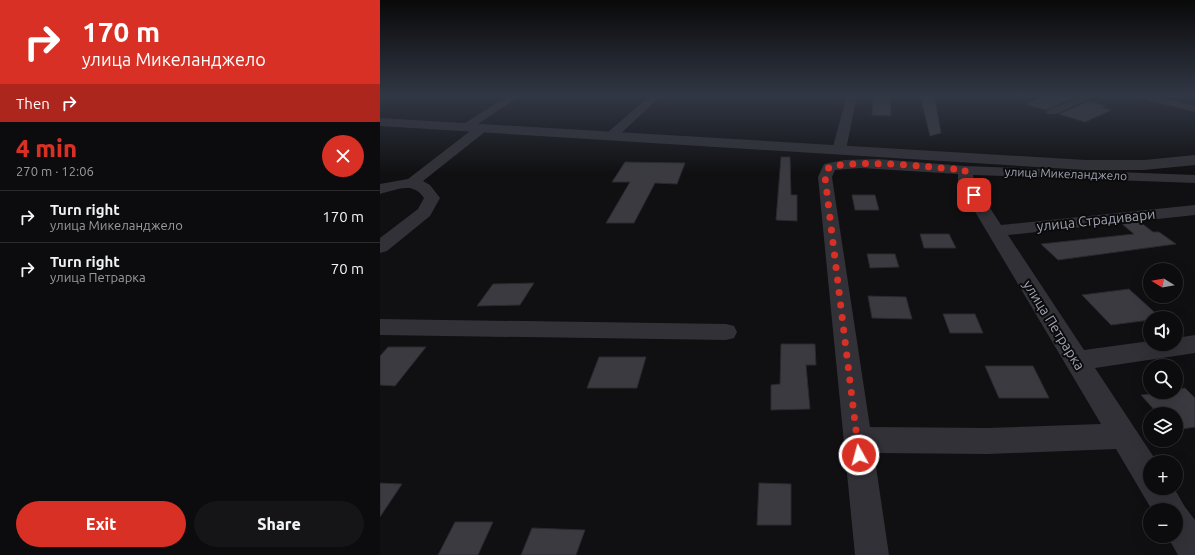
<!DOCTYPE html>
<meta charset="utf-8">
<style>
body{margin:0;font-family:Ubuntu,sans-serif;background:#151517;color:#f1f3f6;height:100vh;display:flex;flex-direction:column;font-size:15px;white-space:nowrap}
*{box-sizing:border-box;margin:0}
p{font-size:13px;color:#9a9b9e}
.icon{flex:none;width:22px;height:22px;fill:none;stroke:currentColor;stroke-width:2;stroke-linecap:round;stroke-linejoin:round}
.map{position:relative;flex:1;overflow:hidden}
.drawer{display:flex;flex-direction:column;background:#0c0c0e;width:380px}
.drawer>*{flex:none}
.top-card{background:#d93025;color:#fff;overflow:hidden}
.needle{width:26px;rotate:281deg}
.tools{position:absolute;left:763px;top:263px;display:grid;gap:8px}
.tools a{display:grid;place-items:center;width:40px;height:40px;border-radius:50%;background:#0c0c0e;box-shadow:0 4px 16px #0002,0 0 0 1px #2c2c2e;font-size:20px}
.pin{position:absolute;display:grid;place-items:center;width:34px;height:34px;color:#fff;margin:-17px;border-radius:8px;box-shadow:0 2px 6px #0006}
.me{position:absolute;width:44px;margin:-22px;rotate:353deg;stroke-linejoin:round;filter:drop-shadow(0 0 3px #0008)}
.turn{display:flex;align-items:center;gap:14px;height:84px;padding:0 16px;font-size:18px}
.turn .icon{width:52px;height:52px;stroke-width:2.5}
.turn b{display:block;font-size:28px;line-height:34px}
.then{display:flex;align-items:center;height:38px;padding:0 16px;background:#0003;gap:8px;font-size:15px}
.round{display:grid;place-items:center;flex:none;width:42px;height:42px;border-radius:21px;background:#151517}
.head{display:flex;align-items:center;justify-content:space-between;height:68px;padding:0 16px}
h1{font-size:24px;font-weight:800;line-height:30px;color:#d93025}
.cta{display:flex;gap:8px;margin-top:auto;padding:8px 16px}
.cta a{flex:1;height:46px;border-radius:24px;background:#d93025;color:#fff;font-size:16px;font-weight:800;line-height:46px;text-align:center}
.cta a+a{background:#151517;color:#f1f3f6}
ul{padding:0;list-style:none}
li{display:flex;align-items:center;gap:12px;height:52px;padding:0 16px;border-top:1px solid #2c2c2e}
li div{flex:1}
li b{display:block;font-size:15px}
li em{font-style:normal}
main{display:flex;flex:1;min-height:0}
.map>svg:first-child{display:block}
.building{fill:#3a3a40;stroke:#2a2a2e}
.lines{fill:none;stroke-linecap:round;stroke-linejoin:round}
.minor{fill:#313137;fill-rule:evenodd}
.tertiary{fill:#313137;fill-rule:evenodd}
.route{stroke:#d93025;stroke-width:7;stroke-dasharray:0 12.6}
.labels{text-anchor:middle;stroke-width:4;stroke-linejoin:round;paint-order:stroke}
.far-street-label{font-size:12px;fill:#a0a3b4;stroke:#0b0b0c}
.street-label{font-size:14px;fill:#a0a3b4;stroke:#0b0b0c}
</style>
<main>
<section class="drawer">
<div class="top-card">
<div class="turn"><svg class="icon" aria-label="right" viewBox="0 0 24 24"><path d="M7 20v-9h11M14 6l5 5-5 5"/></svg><div><b>170 m</b>улица Микеланджело</div></div>
<div class="then">Then<svg class="icon" aria-label="right" viewBox="0 0 24 24"><path d="M7 20v-9h11M14 6l5 5-5 5"/></svg></div>
</div>
<div class="head"><div><h1>4 min</h1><p>270 m · 12:06</p></div><a class="round" style="background:#d93025;color:#fff"><svg class="icon" aria-label="close" viewBox="0 0 24 24"><path d="M6 6l12 12M18 6L6 18"/></svg></a></div>
<ul>
<li><svg class="icon" aria-label="right" viewBox="0 0 24 24"><path d="M7 20v-9h11M14 6l5 5-5 5"/></svg><div><b>Turn right</b><p>улица Микеланджело</p></div><em>170 m</em></li>
<li><svg class="icon" aria-label="right" viewBox="0 0 24 24"><path d="M7 20v-9h11M14 6l5 5-5 5"/></svg><div><b>Turn right</b><p>улица Петрарка</p></div><em>70 m</em></li>
</ul>
<div class="cta"><a>Exit</a><a>Share</a></div>
</section>
<div class="map">
<svg width="815" height="555" viewBox="0 0 815 555">
<rect width="100%" height="100%" fill="#101012"/>
<path class="building" d="M 493,95 L 510,95 L 511,116 L 492,115 Z
M 540,95 L 554,95 L 561,133 L 550,136 Z
M 668,95 L 687,95 L 695,97 L 666,110 L 645,104 Z
M 709,101 L 726,106 L 722,108 L 731,110 L 705,122 L 679,114 Z
M 401,157 L 410,157 L 411,195 L 417,195 L 417,221 L 396,220 Z
M 245,162 L 305,163 L 297,184 L 275,183 L 254,223 L 226,223 L 250,182 L 232,182 Z
M 472,195 L 495,195 L 499,210 L 475,210 Z
M 760,222 L 773,232 L 779,232 L 796,244 L 678,260 L 661,244 L 754,234 L 742,224 Z
M 540,234 L 569,234 L 576,248 L 544,248 Z
M 487,254 L 515,254 L 519,267 L 490,268 Z
M 154,283 L 140,305 L 97,306 L 113,284 Z
M 749,289 L 781,318 L 770,318 L 770,320 L 731,325 L 702,295 Z
M 488,296 L 526,297 L 532,319 L 492,318 Z
M 563,314 L 595,314 L 603,333 L 570,333 Z
M 401,344 L 435,344 L 436,365 L 426,365 L 430,409 L 391,410 L 391,385 L 400,384 Z
M 8,347 L 46,347 L 15,386 L 0,385 L 0,356 Z
M 219,357 L 266,357 L 257,388 L 207,388 Z
M 605,366 L 653,366 L 669,398 L 619,398 Z
M 805,388 L 815,398 L 815,427 L 796,430 L 796,414 L 778,414 L 761,395 L 796,392 L 796,390 Z
M 0,483 L 22,484 L 0,517 Z
M 379,483 L 411,484 L 411,525 L 377,525 Z
M 75,522 L 113,522 L 98,555 L 58,555 Z
M 152,528 L 205,530 L 196,555 L 141,555 Z"/>
<g class="lines">
<path class="minor" d="M 129,95 L 141,95 L 89,130 L 81,130 L 79,127 Z
M 271,95 L 282,95 L 236,138 L 228,138 L 226,135 L 228,132 Z
M 467,95 L 477,95 L 466,150 L 464,153 L 454,153 L 452,150 Z
M 704,95 L 718,95 L 676,114 L 668,114 L 666,112 L 668,110 Z
M 755,95 L 772,95 L 815,106 L 815,112 L 756,97 Z
M 102,124 L 106,125 L 108,128 L 106,131 L 43,181 L 50,185 L 60,198 L 50,216 L 7,251 L 0,253 L 0,238 L 38,209 L 44,198 C 33,181 17,190 0,194 L 0,184 L 28,179 L 98,125 Z
M 498,159 L 585,166 L 815,175 L 815,183 L 593,175 L 594,183 L 621,225 L 815,205 L 815,215 L 628,235 L 704,350 L 770,341 L 770,344 L 796,344 L 796,338 L 815,335 L 815,353 L 715,368 L 777,462 L 770,462 L 770,488 L 794,488 L 805,507 L 815,520 L 815,555 L 798,555 L 787,536 L 796,536 L 796,510 L 772,510 L 736,449 L 608,454 L 494,453 L 509,555 L 475,555 L 438,177 L 444,164 L 464,160 ZM 481,168 L 578,174 L 578,183 L 721,424 L 608,428 L 490,427 L 452,177 L 455,170 Z
M 0,319 L 346,324 L 354,326 L 357,332 L 354,338 L 346,340 L 0,335 Z"/>
<path class="tertiary" d="M 0,118 L 706,160 L 764,160 L 815,155 L 815,165 L 764,170 L 706,170 L 0,126 Z"/>
</g>
<linearGradient id="sky" x2="0" y2="1"><stop stop-color="#09090a"/><stop offset="0.55" stop-color="#313744"/><stop offset="1" stop-color="#313744" stop-opacity="0"/></linearGradient>
<rect width="815" height="173" fill="url(#sky)"/>
<g class="lines">
<path class="route" d="M 479,455 L 445,177 L 449,167 C 486,159 546,167 585,170 L 586,183 L 594,195"/>
</g>
<g class="labels">
<g class="far-street-label">
<text transform="translate(686 174) rotate(2)" y="4">улица Микеланджело</text>
</g>
<g class="street-label">
<text transform="translate(716 220) rotate(-6)" y="5">улица Страдивари</text>
<text transform="translate(674 325) rotate(58)" y="5">улица Петрарка</text>
</g>
</g>
</svg>
<div class="tools">
<a><svg class="needle" viewBox="-14 -14 28 28"><path d="M0-13l5 13h-10z" fill="#e53935"/><path d="M0 13l5-13h-10z" fill="#9a9b9e"/></svg></a>
<a><svg class="icon" aria-label="sound" viewBox="0 0 24 24"><path d="M4 9h4l5-4v14l-5-4H4zM17 9q2 3 0 6"/></svg></a>
<a><svg class="icon" aria-label="search" viewBox="0 0 24 24"><circle cx="10" cy="10" r="6"/><path d="M15 15l6 6"/></svg></a>
<a><svg class="icon" aria-label="layers" viewBox="0 0 24 24"><path d="M12 4l9 5-9 5-9-5zM3 14l9 5 9-5"/></svg></a>
<a>+</a>
<a>−</a>
</div>
<div class="pin" style="left:594px;top:195px;background:#d93025"><svg class="icon" aria-label="arrive" viewBox="0 0 24 24"><path d="M6 21V4h12l-3 4 3 4H6"/></svg></div>
<svg class="me" style="left:479px;top:455px" viewBox="-20 -20 40 40"><circle r="17" fill="#d93025" stroke="#fff" stroke-width="3"/><path d="M0-11L8 9 0 5-8 9z" fill="#fff"/></svg>
</div>
</main>
